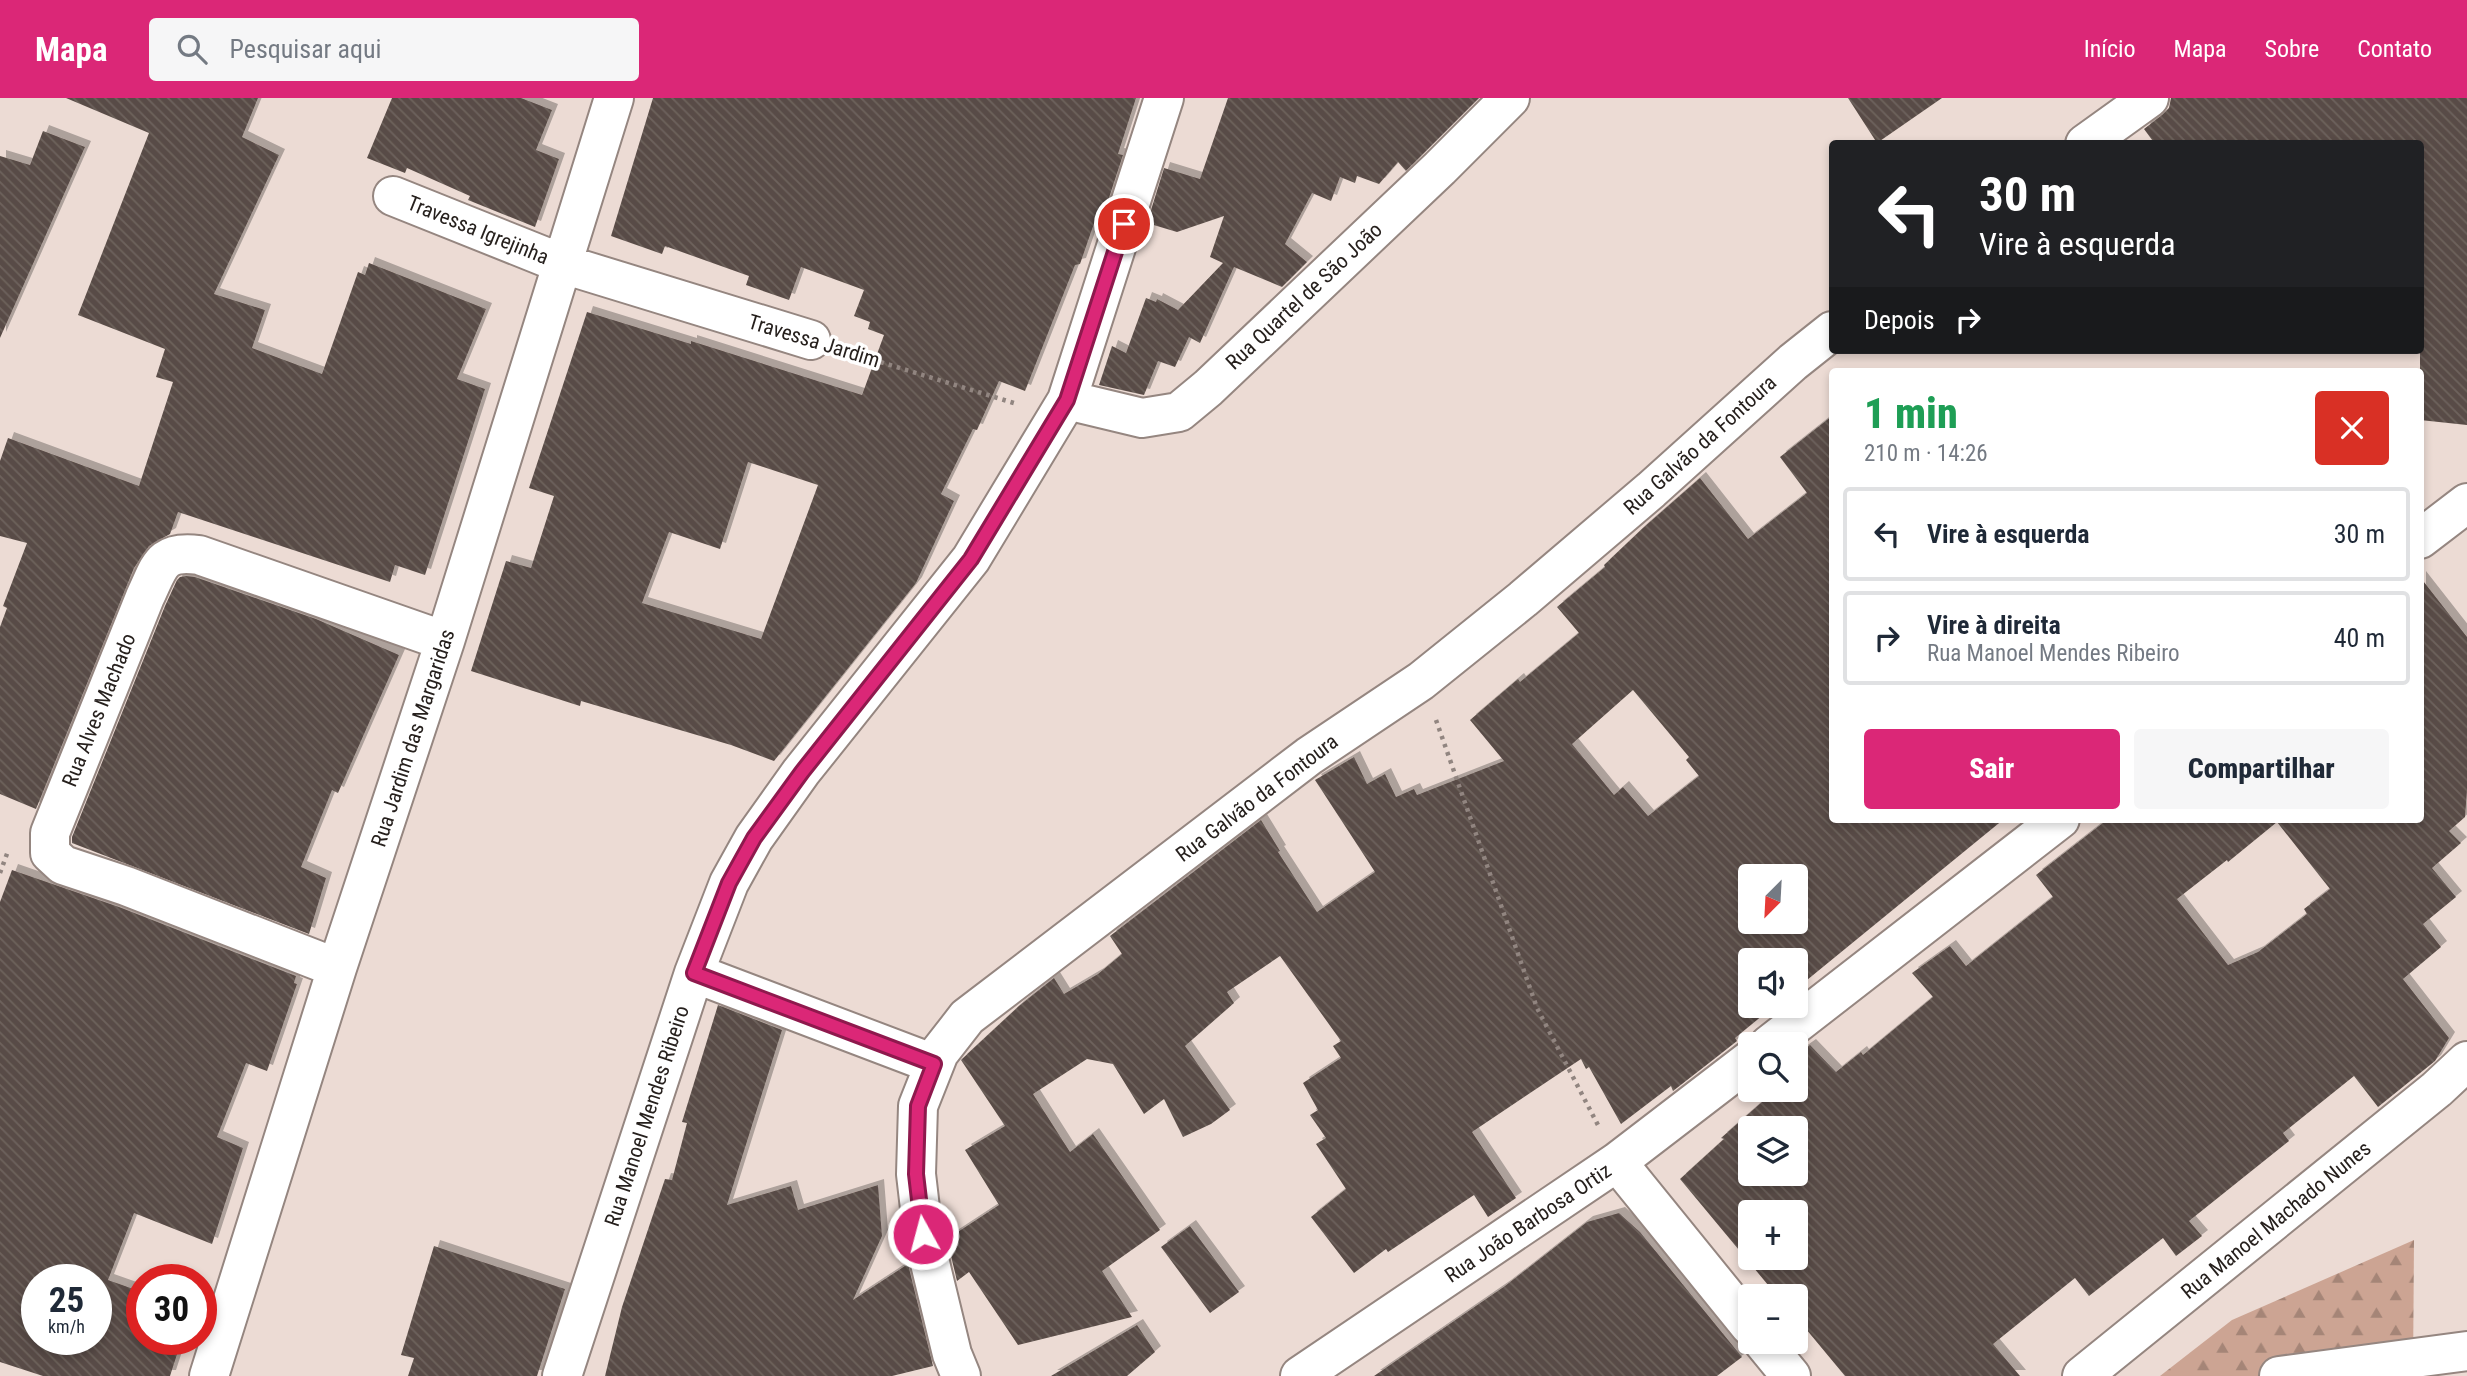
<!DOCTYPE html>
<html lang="pt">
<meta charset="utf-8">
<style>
body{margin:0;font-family:"Roboto Condensed",sans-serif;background:#f6f6f7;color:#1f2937;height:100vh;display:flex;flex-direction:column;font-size:26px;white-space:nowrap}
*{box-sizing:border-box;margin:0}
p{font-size:23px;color:#747a83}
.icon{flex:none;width:38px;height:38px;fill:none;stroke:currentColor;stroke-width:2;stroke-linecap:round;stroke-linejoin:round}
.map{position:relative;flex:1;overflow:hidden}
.side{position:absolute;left:1829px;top:270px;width:595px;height:455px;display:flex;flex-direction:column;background:#fff;border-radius:7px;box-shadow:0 4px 10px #0003}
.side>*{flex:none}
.guide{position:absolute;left:1829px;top:42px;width:595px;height:214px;border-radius:7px;box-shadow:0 4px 10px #0003;background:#202124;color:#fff;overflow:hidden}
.needle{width:46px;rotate:204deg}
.buttons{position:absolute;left:1738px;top:766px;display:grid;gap:14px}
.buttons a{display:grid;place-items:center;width:70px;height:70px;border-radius:7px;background:#fff;box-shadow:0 4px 10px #0003;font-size:35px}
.speed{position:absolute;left:21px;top:1166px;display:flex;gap:14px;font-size:35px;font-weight:700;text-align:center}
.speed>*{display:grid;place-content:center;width:91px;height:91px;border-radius:50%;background:#fff;box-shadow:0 4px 10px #0003;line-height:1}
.speed small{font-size:18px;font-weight:400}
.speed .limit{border:10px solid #d22;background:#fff;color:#111}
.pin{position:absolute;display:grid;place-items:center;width:60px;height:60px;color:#fff;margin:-30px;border:4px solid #fff;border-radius:50%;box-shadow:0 2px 7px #0007}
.me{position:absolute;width:77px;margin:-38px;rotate:353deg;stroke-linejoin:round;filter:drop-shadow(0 0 5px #0008)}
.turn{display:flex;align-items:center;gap:24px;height:147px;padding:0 35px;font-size:32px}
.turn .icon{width:91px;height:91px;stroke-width:2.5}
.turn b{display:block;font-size:49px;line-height:60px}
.then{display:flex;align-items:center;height:66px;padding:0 35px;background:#0003;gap:14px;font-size:26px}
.round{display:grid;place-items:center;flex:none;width:74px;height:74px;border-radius:7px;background:#f6f6f7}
.head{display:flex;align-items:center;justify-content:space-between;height:119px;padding:0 35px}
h1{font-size:42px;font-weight:800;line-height:52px;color:#1e9e55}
.primary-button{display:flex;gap:14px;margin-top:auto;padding:14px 35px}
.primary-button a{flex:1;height:80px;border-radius:7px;background:#db2777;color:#fff;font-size:28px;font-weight:800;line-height:80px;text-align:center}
.primary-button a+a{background:#f6f6f7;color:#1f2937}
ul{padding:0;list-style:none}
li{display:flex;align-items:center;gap:21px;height:94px;margin:0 14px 10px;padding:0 21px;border:4px solid #e0e1e3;border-radius:7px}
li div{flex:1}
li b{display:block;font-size:26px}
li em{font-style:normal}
header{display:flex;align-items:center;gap:42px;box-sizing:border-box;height:98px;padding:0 35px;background:#db2777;color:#fff}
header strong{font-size:33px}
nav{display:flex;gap:38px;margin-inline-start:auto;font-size:24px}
.search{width:490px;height:63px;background:#f6f6f7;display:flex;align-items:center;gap:18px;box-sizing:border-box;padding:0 24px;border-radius:7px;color:#747a83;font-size:26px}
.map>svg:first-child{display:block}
.forest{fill:url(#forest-firs)}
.building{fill:url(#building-back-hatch);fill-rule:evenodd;filter:url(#shadow)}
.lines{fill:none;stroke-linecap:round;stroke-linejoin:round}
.street-casing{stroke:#958680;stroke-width:42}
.path{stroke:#918580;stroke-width:4.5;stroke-dasharray:3.5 5;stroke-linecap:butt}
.street{stroke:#fff;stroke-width:38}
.route-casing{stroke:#8e194d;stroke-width:18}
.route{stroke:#db2777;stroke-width:12}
.labels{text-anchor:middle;stroke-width:7;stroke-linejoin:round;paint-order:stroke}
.street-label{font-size:21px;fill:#26201d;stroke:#fff}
</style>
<header>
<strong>Mapa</strong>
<div class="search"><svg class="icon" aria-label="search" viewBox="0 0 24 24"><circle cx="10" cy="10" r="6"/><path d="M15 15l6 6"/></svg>Pesquisar aqui</div>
<nav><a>Início</a><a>Mapa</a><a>Sobre</a><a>Contato</a></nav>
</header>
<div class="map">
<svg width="2467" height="1278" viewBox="0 0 2467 1278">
<defs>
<pattern id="forest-firs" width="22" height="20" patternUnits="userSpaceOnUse" patternTransform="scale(1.75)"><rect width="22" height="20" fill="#cca493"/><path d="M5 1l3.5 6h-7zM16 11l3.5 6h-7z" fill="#a58577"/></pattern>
<pattern id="building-back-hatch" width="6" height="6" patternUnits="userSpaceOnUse" patternTransform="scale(1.75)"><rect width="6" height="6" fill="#594c46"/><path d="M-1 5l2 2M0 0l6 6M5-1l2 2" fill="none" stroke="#6d625d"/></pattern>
<filter id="shadow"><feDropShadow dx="6" dy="-6" stdDeviation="0" flood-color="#0004"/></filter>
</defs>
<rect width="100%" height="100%" fill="#ecdbd4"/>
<path class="forest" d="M 2414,1142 L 2413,1278 L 2160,1278 L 2232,1222 Z"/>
<path class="building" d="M 66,0 L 258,0 L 242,39 L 279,57 L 214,196 L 265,212 L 252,250 L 322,276 L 358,174 L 365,177 L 369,165 L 486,211 L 457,281 L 485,291 L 425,477 L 395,467 L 390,484 L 178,414 L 170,436 L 149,448 L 134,470 L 36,711 L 0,696 L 0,529 L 7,510 L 3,508 L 27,445 L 0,438 L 0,363 L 8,340 L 139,388 L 173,284 L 156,279 L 165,251 L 78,217 L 149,35 Z
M 392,0 L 521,0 L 552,12 L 536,52 L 559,61 L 535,129 L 468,102 L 470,98 L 407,70 L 405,75 L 367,60 Z
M 653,0 L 1136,0 L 1118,56 L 1123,57 L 1105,112 L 1099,111 L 1080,166 L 1075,167 L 1025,293 L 999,283 L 977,332 L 973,331 L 941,396 L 954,403 L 916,485 L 774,663 L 731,647 L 581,603 L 580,608 L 471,573 L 506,463 L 531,470 L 554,398 L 529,390 L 587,214 L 691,246 L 691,243 L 862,297 L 884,237 L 868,231 L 870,224 L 854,218 L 864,192 L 801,169 L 789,202 L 746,187 L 749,178 L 665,148 L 662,156 L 611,138 ZM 748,364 L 818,387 L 761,541 L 642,505 L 669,434 L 720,451 Z
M 1228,0 L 1479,0 L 1406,73 L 1398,64 L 1379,86 L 1357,78 L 1355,85 L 1340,79 L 1331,103 L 1312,95 L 1285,146 L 1307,164 L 1282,189 L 1234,169 L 1200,245 L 1189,239 L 1175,269 L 1158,263 L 1144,297 L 1099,287 L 1112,248 L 1126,255 L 1146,200 L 1156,204 L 1157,201 L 1178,212 L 1223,165 L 1210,159 L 1224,118 L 1177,134 L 1147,125 L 1164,70 L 1200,81 Z
M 1848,0 L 1942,0 L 1877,45 Z
M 2171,0 L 2467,0 L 2467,327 L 2420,322 L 2420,46 L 2155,46 L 2144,31 L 2162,17 L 2169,10 Z
M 43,33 L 85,49 L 0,240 L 0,58 L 30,67 Z
M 1832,318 L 1832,721 L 2004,721 L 1796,891 L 1796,863 L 1750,863 L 1750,908 L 1774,908 L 1735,940 L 1737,943 L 1709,965 L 1673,993 L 1671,988 L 1621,1026 L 1589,969 L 1586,971 L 1581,961 L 1472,1034 L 1516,1100 L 1488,1119 L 1474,1097 L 1388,1154 L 1386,1151 L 1354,1175 L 1311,1119 L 1346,1091 L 1316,1046 L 1326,1040 L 1310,1017 L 1318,1012 L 1303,985 L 1341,960 L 1333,948 L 1341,943 L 1280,858 L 1227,894 L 1234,905 L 1185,948 L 1230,1012 L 1211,1026 L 1183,1039 L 1164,1001 L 1144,1016 L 1113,966 L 1087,961 L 1033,996 L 1070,1054 L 1093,1036 L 1160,1132 L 1102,1173 L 1132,1219 L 1018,1247 L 969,1174 L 957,1183 L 947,1141 L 999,1107 L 965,1052 L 1005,1028 L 961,962 L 962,961 L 1019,908 L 1054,880 L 1064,896 L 1098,876 L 1122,856 L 1110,838 L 1261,722 L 1280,753 L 1278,754 L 1317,814 L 1375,774 L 1315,682 L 1354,659 L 1367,686 L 1385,676 L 1396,699 L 1414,691 L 1417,697 L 1504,663 L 1470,622 L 1518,581 L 1520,584 L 1579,535 L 1557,509 L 1605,469 L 1604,467 L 1643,430 L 1700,380 L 1748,441 L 1807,395 L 1780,359 ZM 1633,592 L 1689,659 L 1686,662 L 1699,678 L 1648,718 L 1623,689 L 1614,697 L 1572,646 ZM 1750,779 L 1796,779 L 1796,824 L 1750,824 Z
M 186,478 L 195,479 L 316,521 L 399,557 L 338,695 L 332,692 L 301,769 L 326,780 L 309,836 L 72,745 L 72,739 L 165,508 L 177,482 L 180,479 Z
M 2420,479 L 2467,539 L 2467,692 L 2465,719 L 2449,733 L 2461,745 L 2432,770 L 2456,799 L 2423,826 L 2441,849 L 2403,881 L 2449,940 L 2435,963 L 2378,1009 L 2354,978 L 2283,1035 L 2289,1043 L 2189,1123 L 2202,1138 L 2176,1158 L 2163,1140 L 2089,1198 L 2075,1180 L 1993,1246 L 2020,1278 L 1845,1278 L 1796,1219 L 1796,1199 L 1778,1199 L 1680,1081 L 1724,1041 L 1721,1040 L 1770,997 L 1764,992 L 1796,992 L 1796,957 L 1810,947 L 1836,974 L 1861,954 L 1863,957 L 1933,899 L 1912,875 L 1950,848 L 1966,868 L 2053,799 L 2036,777 L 2108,721 L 2420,721 ZM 2277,724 L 2330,791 L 2304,811 L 2307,816 L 2258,854 L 2228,867 L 2177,801 L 2227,762 L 2228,764 ZM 1750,1031 L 1796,1031 L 1796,1076 L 1750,1076 ZM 1750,1115 L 1796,1115 L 1796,1160 L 1750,1160 Z
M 12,772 L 119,809 L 296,878 L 294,885 L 297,886 L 267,973 L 246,965 L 217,1039 L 243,1050 L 212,1146 L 134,1115 L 108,1182 L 142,1194 L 142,1241 L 182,1241 L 170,1278 L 43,1278 L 0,1264 L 0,804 ZM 37,1181 L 96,1181 L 96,1241 L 37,1241 Z
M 718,907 L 782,932 L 727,1107 L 791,1088 L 798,1112 L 878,1087 L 882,1138 L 853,1202 L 908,1166 L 933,1268 L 892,1278 L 605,1278 L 622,1209 L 665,1081 L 672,1082 L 687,1025 L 682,1024 Z
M 1619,1115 L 1640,1134 L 1742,1259 L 1717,1278 L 1374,1278 L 1505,1188 L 1587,1124 Z
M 1190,1128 L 1239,1194 L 1210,1215 L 1161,1149 Z
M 434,1148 L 565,1191 L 537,1278 L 408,1278 L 414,1260 L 401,1257 Z
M 1137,1227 L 1155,1254 L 1127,1278 L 1051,1278 Z"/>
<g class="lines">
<g class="street-casing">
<path id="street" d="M 2085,46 L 2149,0
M 393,98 L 563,166 L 811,242
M 1067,302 L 1142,320 L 1179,314 L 1208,290 L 1440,70 L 1510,0
M 2420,441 L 2467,405
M 337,870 L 126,788 L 63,767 L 50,755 L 50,735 L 145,499 C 160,468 160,452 199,457 L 445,543
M 694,875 L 934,966
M 1769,947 L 2060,721
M 1617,1064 L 1750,1228
M 1763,1244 L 1791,1278
M 209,1278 L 337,870 L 445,543 L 614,0
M 562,1278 L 694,875 L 729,785 L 754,740 L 801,674 L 971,461 L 1067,302 L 1164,0
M 961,1278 L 952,1256 L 923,1136 L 916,1076 L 918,1008 L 939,955 L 967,919 L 1309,658 L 1421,583 L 1523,501 L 1651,392 L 1793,264 L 1832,233
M 1300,1278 L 1617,1064 L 1750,962
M 2082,1278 L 2437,991 L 2467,963
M 2279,1278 L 2467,1253"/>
</g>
<path class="path" d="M 848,254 L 1017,306
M 1436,622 L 1537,910 L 1599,1029
M 0,775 L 8,753"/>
<use href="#street" class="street"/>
</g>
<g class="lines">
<g class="route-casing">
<path id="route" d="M 923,1136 L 916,1076 L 918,1008 L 934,966 L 694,875 L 729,785 L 754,740 L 802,674 L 971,461 L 1067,302 L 1124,126"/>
</g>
<use href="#route" class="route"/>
</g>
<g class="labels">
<g class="street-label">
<text transform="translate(478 132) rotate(22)" y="7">Travessa Igrejinha</text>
<text transform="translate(1304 198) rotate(-43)" y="7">Rua Quartel de São João</text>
<text transform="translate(814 243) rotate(17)" y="7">Travessa Jardim</text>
<text transform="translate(1700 347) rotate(-42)" y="7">Rua Galvão da Fontoura</text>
<text transform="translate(99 612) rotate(-68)" y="7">Rua Alves Machado</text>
<text transform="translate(413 640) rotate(-72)" y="7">Rua Jardim das Margaridas</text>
<text transform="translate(1257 700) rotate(-37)" y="7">Rua Galvão da Fontoura</text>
<text transform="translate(647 1018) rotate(-72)" y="7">Rua Manoel Mendes Ribeiro</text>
<text transform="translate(2276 1122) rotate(-39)" y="7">Rua Manoel Machado Nunes</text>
<text transform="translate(1528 1125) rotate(-34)" y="7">Rua João Barbosa Ortiz</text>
</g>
</g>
</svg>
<div class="buttons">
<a><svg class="needle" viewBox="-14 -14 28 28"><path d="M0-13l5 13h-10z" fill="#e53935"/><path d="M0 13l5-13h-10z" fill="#747a83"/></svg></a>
<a><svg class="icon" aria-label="sound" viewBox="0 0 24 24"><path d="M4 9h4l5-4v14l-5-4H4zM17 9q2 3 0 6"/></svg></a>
<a><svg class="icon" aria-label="search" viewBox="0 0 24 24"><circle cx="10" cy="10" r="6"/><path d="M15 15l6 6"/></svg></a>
<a><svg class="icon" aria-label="layers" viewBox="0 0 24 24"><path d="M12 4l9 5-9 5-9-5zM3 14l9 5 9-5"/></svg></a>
<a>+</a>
<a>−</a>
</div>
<div class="speed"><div>25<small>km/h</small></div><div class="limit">30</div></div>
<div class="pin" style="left:1124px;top:126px;background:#d93025"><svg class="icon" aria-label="arrive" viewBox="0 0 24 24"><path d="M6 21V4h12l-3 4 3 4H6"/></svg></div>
<svg class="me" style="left:923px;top:1136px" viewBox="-20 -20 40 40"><circle r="17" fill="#db2777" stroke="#fff" stroke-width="3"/><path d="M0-11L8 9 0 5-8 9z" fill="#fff"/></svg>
<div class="guide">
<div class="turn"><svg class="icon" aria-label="left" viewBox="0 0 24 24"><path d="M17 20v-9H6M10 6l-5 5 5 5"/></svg><div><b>30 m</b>Vire à esquerda</div></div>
<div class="then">Depois<svg class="icon" aria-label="right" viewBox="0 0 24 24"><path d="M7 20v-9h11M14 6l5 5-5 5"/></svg></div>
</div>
<section class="side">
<div class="head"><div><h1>1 min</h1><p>210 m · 14:26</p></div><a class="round" style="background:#d93025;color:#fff"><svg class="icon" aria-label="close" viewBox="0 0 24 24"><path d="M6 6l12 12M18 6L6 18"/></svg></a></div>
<ul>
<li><svg class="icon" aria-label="left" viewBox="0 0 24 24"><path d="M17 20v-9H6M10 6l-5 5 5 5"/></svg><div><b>Vire à esquerda</b></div><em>30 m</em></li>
<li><svg class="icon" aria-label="right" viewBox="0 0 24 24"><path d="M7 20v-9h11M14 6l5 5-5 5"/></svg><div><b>Vire à direita</b><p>Rua Manoel Mendes Ribeiro</p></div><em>40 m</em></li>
</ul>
<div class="primary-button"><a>Sair</a><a>Compartilhar</a></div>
</section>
</div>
